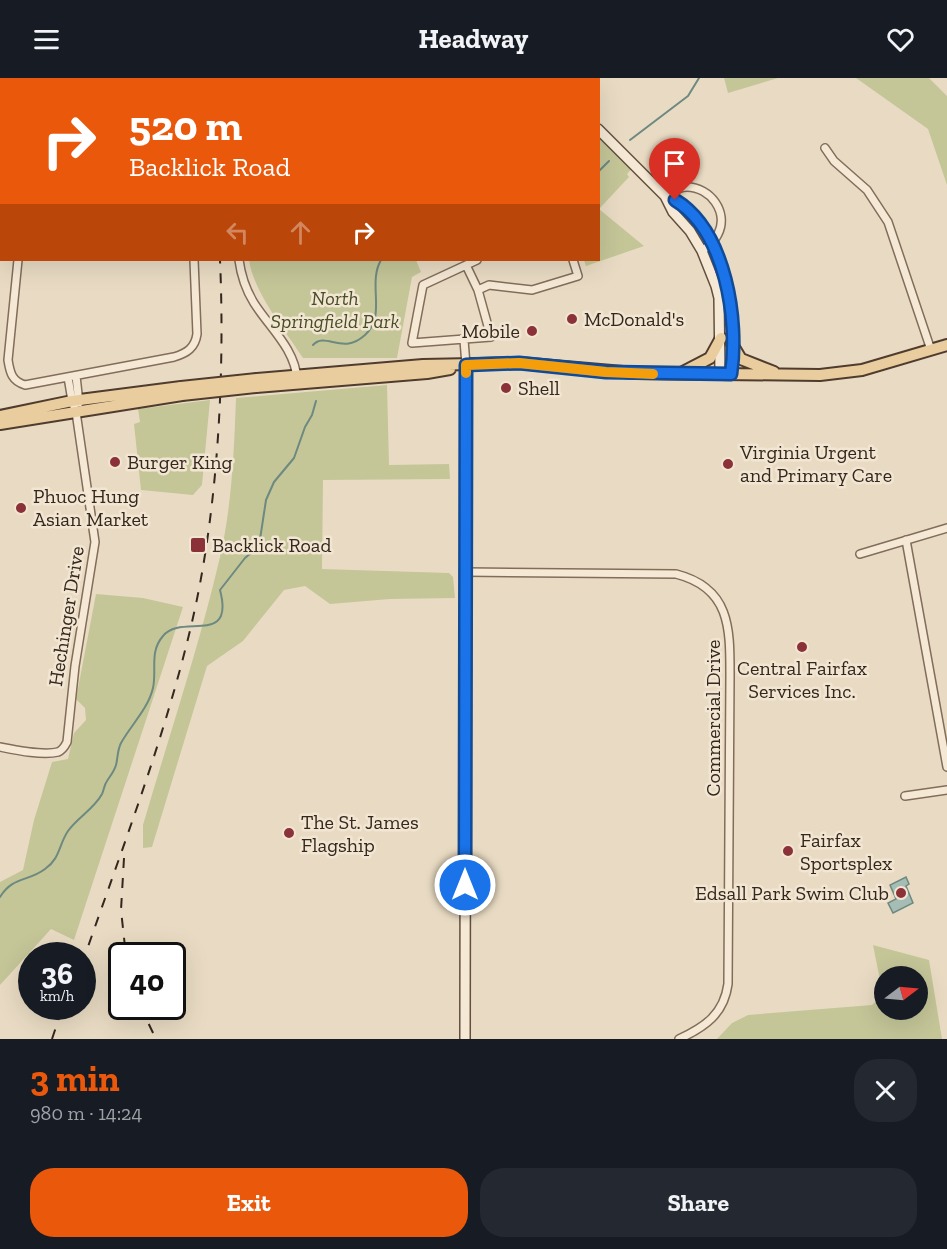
<!DOCTYPE html>
<meta charset="utf-8">
<style>
body{margin:0;font-family:"Zilla Slab",serif;background:#242831;color:#f1f3f6;height:100vh;display:flex;flex-direction:column;font-size:22px;white-space:nowrap}
*{box-sizing:border-box;margin:0}
p{font-size:20px;color:#9ea1a6}
.icon{flex:none;width:33px;height:33px;fill:none;stroke:currentColor;stroke-width:2;stroke-linecap:round;stroke-linejoin:round}
.map{position:relative;height:961px;overflow:hidden}
.drawer{display:flex;flex-direction:column;background:#171b24;flex:1}
.drawer>*{flex:none}
.top-card{position:absolute;left:0px;top:0px;width:600px;height:183px;box-shadow:0 6px 24px #0002;background:#ea580c;color:#fff;overflow:hidden}
.needle{width:39px;rotate:74deg}
.buttons{position:absolute;left:874px;top:888px;display:grid;gap:12px}
.buttons a{display:grid;place-items:center;width:54px;height:54px;border-radius:50%;background:#171b24;box-shadow:0 6px 24px #0002;font-size:30px}
.speed{position:absolute;left:18px;top:864px;display:flex;gap:12px;font-size:30px;font-weight:700;text-align:center}
.speed>*{display:grid;place-content:center;width:78px;height:78px;border-radius:50%;background:#171b24;box-shadow:0 6px 24px #0002;line-height:1}
.speed small{font-size:15px;font-weight:400}
.speed .limit{border:3px solid #111;border-radius:9px;background:#fff;color:#111}
.pin{position:absolute;display:grid;place-items:center;width:51px;height:51px;color:#fff;margin:-62px -26px;border-radius:50% 50% 50% 0;rotate:-45deg;box-shadow:0 0 6px #0007}
.pin .icon{rotate:45deg}
.me{position:absolute;width:66px;margin:-33px;rotate:0deg;stroke-linejoin:round;filter:drop-shadow(0 0 4px #0008)}
.turn{display:flex;align-items:center;gap:21px;height:126px;padding:0 30px;font-size:27px}
.turn .icon{width:78px;height:78px;stroke-width:2.5}
.turn b{display:block;font-size:42px;line-height:51px}
.lanes{display:flex;align-items:center;height:57px;padding:0 30px;background:#0003;justify-content:center;gap:30px;direction:ltr}
.lanes .off{opacity:.35}
.round{display:grid;place-items:center;flex:none;width:63px;height:63px;border-radius:24px;background:#242831}
.overview{display:flex;align-items:center;justify-content:space-between;height:102px;padding:0 30px}
h1{font-size:36px;font-weight:700;line-height:45px;color:#ea580c}
.action{display:flex;gap:12px;margin-top:auto;padding:12px 30px}
.action a{flex:1;height:69px;border-radius:24px;background:#ea580c;color:#fff;font-size:24px;font-weight:700;line-height:69px;text-align:center}
.action a+a{background:#242831;color:#f1f3f6}
header{display:flex;justify-content:space-between;align-items:center;height:78px;padding:0 30px;background:#171b24;font-size:27px;font-weight:700}
.map>svg:first-child{display:block}
.green{fill:#c4c698;fill-rule:evenodd}
.water{fill:#a5bdb4;stroke:#6d8980;stroke-width:1.5}
.lines{fill:none;stroke-linecap:round;stroke-linejoin:round}
.stream{stroke:#6d8980;stroke-width:2}
.street-casing{stroke:#826d5b;stroke-width:10}
.secondary-casing{stroke:#634f3f;stroke-width:12}
.primary-casing{stroke:#503c2f;stroke-width:14}
.street{stroke:#f5e9d5;stroke-width:7}
.secondary{stroke:#f5e9d5;stroke-width:9}
.primary{stroke:#e9cd9e;stroke-width:10}
.rail{stroke:#33271e;stroke-width:2;stroke-dasharray:10 10;stroke-linecap:butt}
.primary-bridge-casing{stroke:#503c2f;stroke-width:14;stroke-linecap:butt}
.primary-bridge{stroke:#e9cd9e;stroke-width:10}
.route-casing{stroke:#114b97;stroke-width:15}
.route{stroke:#1a73e8;stroke-width:10}
.slow{stroke:#f59e0b;stroke-width:10}
.poi-dot{fill:#8b3138;stroke:#f2e6d2;stroke-width:2}
.labels{text-anchor:middle;stroke-width:5;stroke-linejoin:round;paint-order:stroke}
.park-label{font-size:20px;font-style:italic;fill:#464d27;stroke:#f2e6d2}
.poi-label{font-size:20px;fill:#33271e;stroke:#f2e6d2;text-anchor:start}
.street-label{font-size:20px;fill:#33271e;stroke:#f2e6d2}
</style>
<header><svg class="icon" aria-label="menu" viewBox="0 0 24 24"><path d="M4 6h16M4 12h16M4 18h16"/></svg>Headway<svg class="icon" aria-label="heart" viewBox="0 0 24 24"><path d="M12 20l-8-8c-3-5 5-10 8-4 3-6 11-1 8 4z"/></svg></header>
<div class="map">
<svg width="947" height="961" viewBox="0 0 947 961">
<rect width="100%" height="100%" fill="#e9dbc3"/>
<path class="green" d="M 724,0 L 778,0 L 728,15 Z
M 856,0 L 929,0 L 947,18 L 947,107 L 928,51 Z
M 599,52 L 635,87 L 627,96 L 629,99 L 599,131 L 644,168 L 586,188 L 584,182 L 598,182 Z
M 249,182 L 416,182 L 421,194 L 412,199 L 397,280 L 303,280 C 285,252 254,215 249,182 Z
M 387,307 L 389,387 L 449,386 L 450,401 L 323,402 L 322,491 L 449,495 L 453,499 L 455,520 L 390,521 L 330,526 L 305,508 L 284,512 L 243,563 L 207,588 L 152,769 L 143,770 L 143,747 C 169,658 199,569 220,479 C 232,427 234,373 236,320 Z
M 210,322 L 202,407 L 193,417 L 141,412 L 134,346 L 140,344 L 138,331 Z
M 96,516 L 143,520 L 183,529 L 74,862 L 51,851 L 0,907 L 0,804 L 23,792 L 34,742 L 52,684 L 68,681 L 74,655 L 86,642 L 85,630 L 76,621 Z
M 873,867 L 929,882 L 942,961 L 717,961 L 732,945 L 748,937 L 872,927 L 883,917 ZM 885,898 L 918,898 L 918,932 L 885,932 Z"/>
<path class="water" d="M 906,799 L 909,806 L 906,808 L 913,825 L 893,835 L 888,825 L 896,821 L 890,807 Z"/>
<g class="lines">
<path class="stream" d="M 630,62 L 688,18 L 699,0
M 598,94 L 609,83
M 313,267 C 326,253 342,278 365,257 C 387,237 367,206 381,182
M 0,819 C 13,798 28,804 45,791 C 60,781 59,766 68,753 C 78,739 94,731 102,716 C 104,712 104,707 107,703 C 110,698 114,694 116,687 C 118,680 117,673 121,665 C 131,647 148,631 153,610 C 157,592 149,574 163,558 C 181,535 235,569 220,512 L 245,480 L 259,468 L 266,422 L 274,404 L 294,380 L 305,349 L 312,337 L 316,323"/>
<g class="street-casing">
<path id="street" d="M 92,0 L 93,2
M 29,2 L 29,0
M 284,2 L 285,0
M 477,2 L 478,0
M 580,2 L 581,0
M 825,70 L 834,83 L 867,112 L 888,144 L 931,272
M 665,118 C 672,114 678,109 687,109 C 710,109 729,134 718,156 C 715,163 709,168 702,173
M 18,182 L 8,282 C 10,295 12,303 25,307 L 174,279 C 187,275 195,270 197,256 L 194,182
M 239,182 C 241,197 246,212 254,225 C 270,250 295,271 297,301
M 466,187 L 478,212 L 491,259 L 412,265 L 423,207 L 477,182
M 478,212 L 489,207 L 532,212 L 578,198 L 573,182
M 464,262 L 466,287
M 76,298 L 79,325
M 906,462 L 947,689
M 860,476 L 947,450
M 466,494 L 676,496 C 731,510 730,551 730,598 L 728,906 C 724,936 705,949 679,961
M 0,669 C 15,672 43,678 58,674 C 63,672 65,668 67,664 L 75,588 L 95,464 L 76,334 L 72,323 L 68,299
M 905,718 L 947,712"/>
</g>
<g class="secondary-casing">
<path id="secondary" d="M 509,0 L 512,2
M 598,51 L 665,118 L 673,134 L 690,153 L 702,173 L 716,208 L 719,220 L 720,296
M 665,118 C 725,143 739,239 731,296
M 465,961 L 466,287"/>
</g>
<g class="primary-casing">
<path id="primary" d="M 732,266 L 741,281 L 774,294
M 683,294 L 710,280 L 721,260
M 257,301 L 423,287 L 519,285 L 635,295 L 820,297 L 862,292 L 947,267
M 256,309 L 427,295 L 450,291
M 0,338 L 72,323 L 181,309
M 0,346 L 182,317"/>
</g>
<use href="#street" class="street"/>
<use href="#secondary" class="secondary"/>
<use href="#primary" class="primary"/>
<path class="rail" d="M 193,0 L 194,2
M 124,780 L 121,832 L 126,878
M 82,886 C 121,773 165,660 192,544 C 218,432 225,296 220,182
M 140,928 L 156,961
M 52,961 L 63,928"/>
<g class="primary-bridge-casing">
<path id="primary-bridge" d="M 181,309 L 257,301
M 182,317 L 256,309"/>
</g>
<use href="#primary-bridge" class="primary-bridge"/>
</g>
<g class="lines">
<g class="route-casing">
<path id="route" d="M 465,807 L 466,287 L 519,285 L 606,294 L 731,296 C 739,243 726,153 675,122"/>
</g>
<use href="#route" class="route"/>
<path class="slow" d="M 466,295 L 466,287 L 519,285 L 606,294 L 653,296"/>
</g>
<g class="poi-dot">
<circle cx="572" cy="241" r="6"/>
<circle cx="532" cy="253" r="6"/>
<circle cx="506" cy="310" r="6"/>
<circle cx="115" cy="384" r="6"/>
<circle cx="728" cy="386" r="6"/>
<circle cx="21" cy="430" r="6"/>
<rect x="190" y="459" width="16" height="16" rx="3"/>
<circle cx="802" cy="569" r="6"/>
<circle cx="289" cy="755" r="6"/>
<circle cx="788" cy="773" r="6"/>
<circle cx="901" cy="815" r="6"/>
</g>
<g class="labels">
<g class="park-label">
<text x="335" y="227">North<tspan x="335" dy="23">Springfield Park</tspan></text>
</g>
<g class="poi-label">
<text x="584" y="248">McDonald's</text>
<text x="520" y="260" text-anchor="end">Mobile</text>
<text x="518" y="317">Shell</text>
<text x="740" y="381">Virginia Urgent<tspan x="740" dy="23">and Primary Care</tspan></text>
<text x="127" y="391">Burger King</text>
<text x="33" y="425">Phuoc Hung<tspan x="33" dy="23">Asian Market</tspan></text>
<text x="212" y="474">Backlick Road</text>
<text x="802" y="597" text-anchor="middle">Central Fairfax<tspan x="802" dy="23">Services Inc.</tspan></text>
<text x="301" y="751">The St. James<tspan x="301" dy="23">Flagship</tspan></text>
<text x="800" y="769">Fairfax<tspan x="800" dy="23">Sportsplex</tspan></text>
<text x="889" y="822" text-anchor="end">Edsall Park Swim Club</text>
</g>
<g class="street-label">
<text transform="translate(66 538) rotate(-81)" y="7">Hechinger Drive</text>
<text transform="translate(713 640) rotate(-90)" y="7">Commercial Drive</text>
</g>
</g>
</svg>
<div class="buttons">
<a><svg class="needle" viewBox="-14 -14 28 28"><path d="M0-13l5 13h-10z" fill="#e53935"/><path d="M0 13l5-13h-10z" fill="#9ea1a6"/></svg></a>
</div>
<div class="speed"><div>36<small>km/h</small></div><div class="limit">40</div></div>
<div class="pin" style="left:675px;top:122px;background:#d93025"><svg class="icon" aria-label="arrive" viewBox="0 0 24 24"><path d="M6 21V4h12l-3 4 3 4H6"/></svg></div>
<svg class="me" style="left:465px;top:807px" viewBox="-20 -20 40 40"><circle r="17" fill="#1a73e8" stroke="#fff" stroke-width="3"/><path d="M0-11L8 9 0 5-8 9z" fill="#fff"/></svg>
<div class="top-card">
<div class="turn"><svg class="icon" aria-label="right" viewBox="0 0 24 24"><path d="M7 20v-9h11M14 6l5 5-5 5"/></svg><div><b>520 m</b>Backlick Road</div></div>
<div class="lanes"><svg class="icon off" aria-label="left" viewBox="0 0 24 24"><path d="M17 20v-9H6M10 6l-5 5 5 5"/></svg><svg class="icon off" aria-label="ahead" viewBox="0 0 24 24"><path d="M12 20V5M6 11l6-6 6 6"/></svg><svg class="icon" aria-label="right" viewBox="0 0 24 24"><path d="M7 20v-9h11M14 6l5 5-5 5"/></svg></div>
</div>
</div>
<section class="drawer">
<div class="overview"><div><h1>3 min</h1><p>980 m · 14:24</p></div><a class="round"><svg class="icon" aria-label="close" viewBox="0 0 24 24"><path d="M6 6l12 12M18 6L6 18"/></svg></a></div>
<div class="action"><a>Exit</a><a>Share</a></div>
</section>
